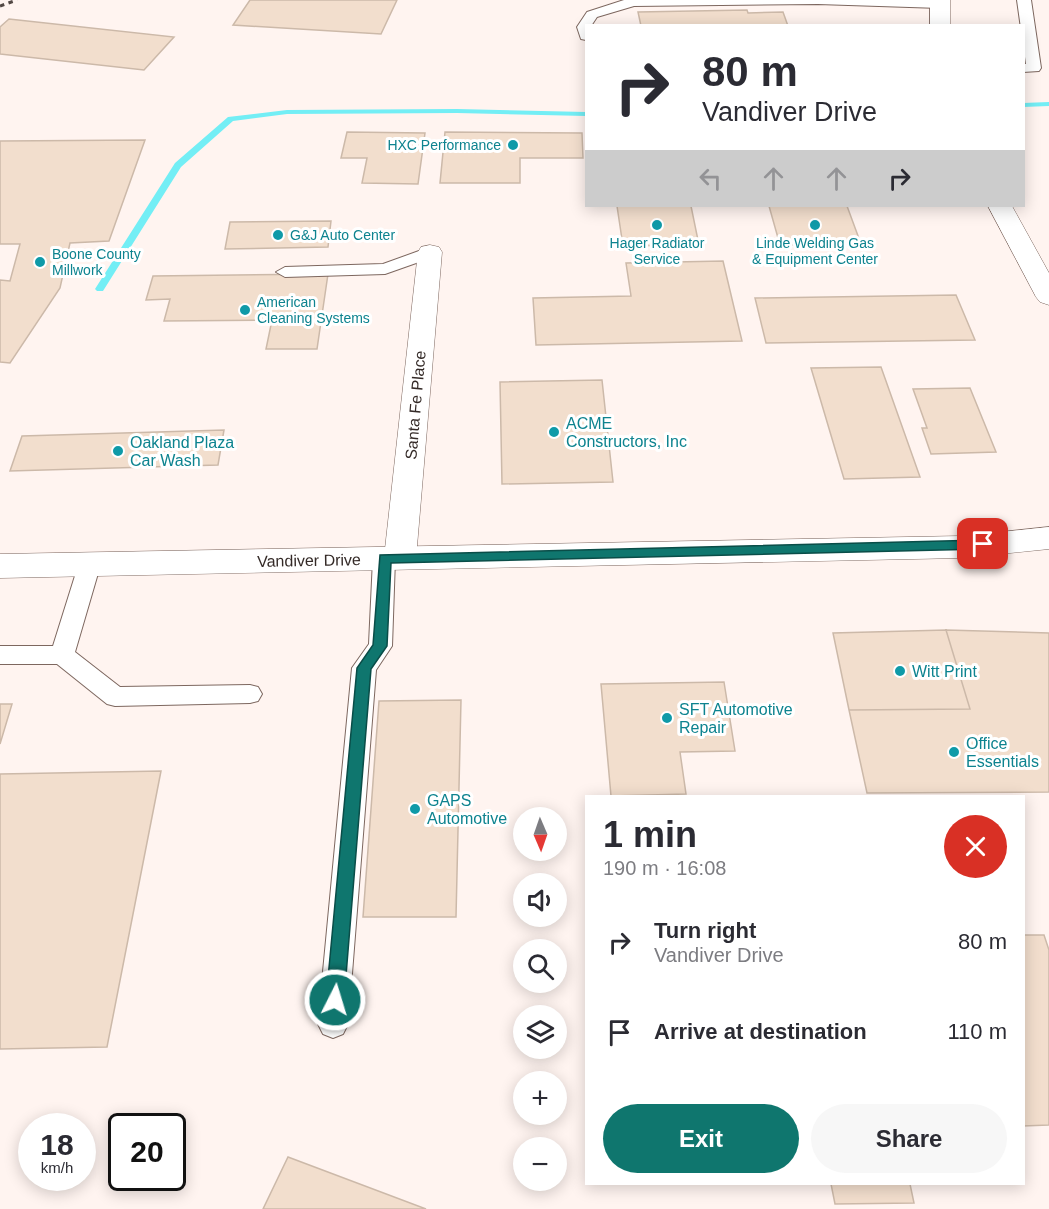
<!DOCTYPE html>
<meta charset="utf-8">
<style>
body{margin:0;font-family:Helvetica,sans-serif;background:#f7f7f7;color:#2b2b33;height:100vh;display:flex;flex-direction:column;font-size:22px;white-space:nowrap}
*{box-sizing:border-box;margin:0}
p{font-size:20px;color:#7c7c81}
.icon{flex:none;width:33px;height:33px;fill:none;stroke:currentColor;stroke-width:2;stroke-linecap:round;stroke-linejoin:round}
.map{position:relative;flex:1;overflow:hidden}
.details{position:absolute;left:585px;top:795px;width:440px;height:390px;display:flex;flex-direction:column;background:#fff;border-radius:0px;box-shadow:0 3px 15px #0003}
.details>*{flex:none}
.top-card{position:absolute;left:585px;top:24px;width:440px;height:183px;border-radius:0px;box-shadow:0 3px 15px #0003;background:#fff;color:#2b2b33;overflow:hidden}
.needle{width:39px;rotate:178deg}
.fabs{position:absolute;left:513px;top:807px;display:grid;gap:12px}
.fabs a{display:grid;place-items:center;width:54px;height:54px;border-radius:50%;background:#fff;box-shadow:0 3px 15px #0003;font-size:30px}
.speed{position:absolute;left:18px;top:1113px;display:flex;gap:12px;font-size:30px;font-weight:700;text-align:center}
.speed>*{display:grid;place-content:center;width:78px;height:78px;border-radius:50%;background:#fff;box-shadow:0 3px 15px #0003;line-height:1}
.speed small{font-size:15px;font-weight:400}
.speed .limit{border:3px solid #111;border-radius:9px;background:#fff;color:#111}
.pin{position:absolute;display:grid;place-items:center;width:51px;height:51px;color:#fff;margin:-26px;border-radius:12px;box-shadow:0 3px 9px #0006}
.me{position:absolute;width:66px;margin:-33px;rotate:5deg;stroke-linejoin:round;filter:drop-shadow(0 0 4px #0008)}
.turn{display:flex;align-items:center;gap:21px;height:126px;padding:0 18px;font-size:27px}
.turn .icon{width:78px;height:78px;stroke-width:2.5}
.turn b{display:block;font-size:42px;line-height:51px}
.lanes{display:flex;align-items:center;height:57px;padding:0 18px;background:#0003;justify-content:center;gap:30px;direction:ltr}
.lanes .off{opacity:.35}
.round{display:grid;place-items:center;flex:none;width:63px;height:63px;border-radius:32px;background:#f7f7f7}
.summary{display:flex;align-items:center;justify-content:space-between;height:102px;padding:0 18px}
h1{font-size:36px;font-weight:800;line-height:45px}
.button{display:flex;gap:12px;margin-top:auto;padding:12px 18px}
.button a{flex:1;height:69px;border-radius:36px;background:#0f766e;color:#fff;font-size:24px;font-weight:800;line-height:69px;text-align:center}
.button a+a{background:#f7f7f7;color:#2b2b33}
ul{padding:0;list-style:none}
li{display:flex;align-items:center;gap:18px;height:90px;padding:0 18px}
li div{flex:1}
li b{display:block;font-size:22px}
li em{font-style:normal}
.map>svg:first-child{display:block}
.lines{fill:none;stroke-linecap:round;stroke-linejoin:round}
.stream{fill:#73eef5;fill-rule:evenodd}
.building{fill:#f2decd;stroke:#ccb9a9;stroke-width:1.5}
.service-casing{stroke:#7d675f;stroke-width:2}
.minor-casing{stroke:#7d675f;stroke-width:1}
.secondary-casing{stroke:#7d675f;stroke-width:1}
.service{fill:#fff;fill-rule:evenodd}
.minor{fill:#fff;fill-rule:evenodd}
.secondary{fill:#fff;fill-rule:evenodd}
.rail{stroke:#524744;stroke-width:3;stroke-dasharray:4.5 4.5;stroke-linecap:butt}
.route{fill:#0f766e;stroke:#0a4d48;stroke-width:1.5}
.culture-dot{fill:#0f9aa8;stroke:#fff;stroke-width:2}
.labels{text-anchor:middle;stroke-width:6;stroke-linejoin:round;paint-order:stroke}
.far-culture-label{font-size:14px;fill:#0d838f;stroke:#fff;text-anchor:start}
.street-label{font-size:16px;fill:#342a27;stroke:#fff}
.culture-label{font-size:16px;fill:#0d838f;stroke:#fff;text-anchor:start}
</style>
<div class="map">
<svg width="1049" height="1209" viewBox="0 0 1049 1209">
<rect width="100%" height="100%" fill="#fff4f0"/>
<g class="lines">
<path class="stream" d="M 1049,102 L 1049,106 L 1023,107 L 1023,103 Z
M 457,109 L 586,112 L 586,116 L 457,113 L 287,114 L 233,121 L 181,167 L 103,291 L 97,291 L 95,289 L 175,163 L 228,117 L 287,110 Z"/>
</g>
<path class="building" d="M 250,0 L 397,0 L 381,34 L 233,25 Z
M 747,10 L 748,13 L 783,12 L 788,26 L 641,26 L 638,12 Z
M 9,19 L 174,37 L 144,70 L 0,54 L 0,27 Z
M 347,132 L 425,133 L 418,184 L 362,183 L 367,158 L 341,158 Z
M 445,132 L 582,133 L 583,158 L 520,158 L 520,183 L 440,183 Z
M 145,140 L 109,241 L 70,243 L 60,288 L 10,363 L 0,362 L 0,280 L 10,281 L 20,244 L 0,244 L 0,141 Z
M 617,206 L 691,206 L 699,245 L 623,246 Z
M 769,206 L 847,206 L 861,244 L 780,245 Z
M 331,221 L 328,247 L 225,249 L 230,222 Z
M 723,261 L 742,341 L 536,345 L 533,298 L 631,296 L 626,263 Z
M 328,274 L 317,349 L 266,349 L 272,320 L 164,321 L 170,299 L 146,300 L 153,276 Z
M 956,295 L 975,340 L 766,343 L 755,298 Z
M 881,367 L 920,477 L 844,479 L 811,368 Z
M 602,380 L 613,482 L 502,484 L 500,382 Z
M 970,388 L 996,452 L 931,454 L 922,428 L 927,428 L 913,389 Z
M 224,430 L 218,465 L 10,471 L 22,436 Z
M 946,630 L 1049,633 L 1049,792 L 867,793 L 849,710 L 970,709 Z
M 946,630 L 970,709 L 849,710 L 833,633 Z
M 724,682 L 735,751 L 680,752 L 686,794 L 611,796 L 601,684 Z
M 461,700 L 456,917 L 363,917 L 379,701 Z
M 0,704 L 12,704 L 0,744 Z
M 161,771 L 107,1047 L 0,1049 L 0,774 Z
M 1023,935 L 1044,935 L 1049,950 L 1049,1125 L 1023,1126 Z
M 288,1157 L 426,1209 L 263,1209 Z
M 831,1184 L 910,1184 L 914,1203 L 835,1204 Z"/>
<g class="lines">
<g class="service-casing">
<path id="service" d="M 624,0 L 938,0 L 947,4 L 940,8 L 818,4 L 634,6 L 597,17 L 591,26 L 586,26 L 586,40 L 581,39 L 577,27 L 587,12 Z
M 1017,0 L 1031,0 L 1041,68 L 1039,71 L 1023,72 L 1023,64 L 1026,64 Z
M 430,247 L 438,252 L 436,256 L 385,274 L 285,277 L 276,272 L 285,267 L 383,264 Z
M 384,551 L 392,553 L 395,559 L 392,646 L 376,670 L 348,1024 L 343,1034 L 333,1038 L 323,1034 L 318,1024 L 352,668 L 369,644 L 373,559 L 376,553 Z
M 90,555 L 98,557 L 101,563 L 75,652 L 120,687 L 250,685 L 258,687 L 262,694 L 258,701 L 250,703 L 115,706 L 107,704 L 57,664 L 0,664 L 0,646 L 53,646 L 79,563 L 82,557 Z"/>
</g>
<g class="minor-casing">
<path id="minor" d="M 930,0 L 950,0 L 950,26 L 930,26 Z
M 988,206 L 1012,206 L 1049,273 L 1049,305 L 1040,302 L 1036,297 Z
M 430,245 L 439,247 L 442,252 L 416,558 L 411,566 L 400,569 L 389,566 L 384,558 L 418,252 L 421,247 Z"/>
</g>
<g class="secondary-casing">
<path id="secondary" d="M 1049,527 L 1049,549 L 961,558 L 0,578 L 0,554 L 961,536 Z"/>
</g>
<use href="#service" class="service"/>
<use href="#minor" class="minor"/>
<use href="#secondary" class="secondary"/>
<path class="rail" d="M 0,6 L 17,0"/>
</g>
<path class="route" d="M 983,540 L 989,544 L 983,549 L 391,563 L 387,646 L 371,669 L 344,1000 L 341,1006 L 335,1008 L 329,1006 L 326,1000 L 357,668 L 373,645 L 380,555 Z"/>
<g class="culture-dot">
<circle cx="513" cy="145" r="6"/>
<circle cx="657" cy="225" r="6"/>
<circle cx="815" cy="225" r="6"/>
<circle cx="278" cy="235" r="6"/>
<circle cx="40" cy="262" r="6"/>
<circle cx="245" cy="310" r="6"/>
<circle cx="554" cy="432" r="6"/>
<circle cx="118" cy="451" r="6"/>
<circle cx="900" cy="671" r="6"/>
<circle cx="667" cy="718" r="6"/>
<circle cx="954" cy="752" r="6"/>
<circle cx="415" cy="809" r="6"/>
</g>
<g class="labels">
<g class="far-culture-label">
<text x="501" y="150" text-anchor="end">HXC Performance</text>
<text x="290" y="240">G&amp;J Auto Center</text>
<text x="657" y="248" text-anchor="middle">Hager Radiator<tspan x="657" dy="16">Service</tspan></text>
<text x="815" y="248" text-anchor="middle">Linde Welding Gas<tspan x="815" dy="16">&amp; Equipment Center</tspan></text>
<text x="52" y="259">Boone County<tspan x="52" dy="16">Millwork</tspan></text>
<text x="257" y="307">American<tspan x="257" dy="16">Cleaning Systems</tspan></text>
</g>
<g class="street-label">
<text transform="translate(415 405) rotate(-85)" y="6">Santa Fe Place</text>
<text transform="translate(309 560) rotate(-1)" y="6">Vandiver Drive</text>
</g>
<g class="culture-label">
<text x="566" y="429">ACME<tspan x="566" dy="18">Constructors, Inc</tspan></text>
<text x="130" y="448">Oakland Plaza<tspan x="130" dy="18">Car Wash</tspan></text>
<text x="912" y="677">Witt Print</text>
<text x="679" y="715">SFT Automotive<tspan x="679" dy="18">Repair</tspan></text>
<text x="966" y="749">Office<tspan x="966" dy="18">Essentials</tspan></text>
<text x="427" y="806">GAPS<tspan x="427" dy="18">Automotive</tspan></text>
</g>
</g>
</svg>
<div class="fabs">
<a><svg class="needle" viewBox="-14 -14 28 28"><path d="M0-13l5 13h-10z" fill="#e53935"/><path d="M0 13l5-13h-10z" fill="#7c7c81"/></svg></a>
<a><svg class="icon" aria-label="sound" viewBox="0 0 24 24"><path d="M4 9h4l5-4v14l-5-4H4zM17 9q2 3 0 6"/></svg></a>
<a><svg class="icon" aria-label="search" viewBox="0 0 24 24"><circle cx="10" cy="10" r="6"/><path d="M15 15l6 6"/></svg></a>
<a><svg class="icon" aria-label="layers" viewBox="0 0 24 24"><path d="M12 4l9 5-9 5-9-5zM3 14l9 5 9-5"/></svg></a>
<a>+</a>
<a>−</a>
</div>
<div class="speed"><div>18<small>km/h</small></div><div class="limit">20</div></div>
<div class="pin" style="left:983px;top:544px;background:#d93025"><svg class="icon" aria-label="arrive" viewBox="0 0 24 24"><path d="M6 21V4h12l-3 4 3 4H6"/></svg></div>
<svg class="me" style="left:335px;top:1000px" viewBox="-20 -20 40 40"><circle r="17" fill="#0f766e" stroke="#fff" stroke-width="3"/><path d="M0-11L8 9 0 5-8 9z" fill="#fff"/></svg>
<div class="top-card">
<div class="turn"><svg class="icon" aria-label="right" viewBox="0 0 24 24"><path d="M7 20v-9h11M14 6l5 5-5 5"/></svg><div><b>80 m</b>Vandiver Drive</div></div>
<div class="lanes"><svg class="icon off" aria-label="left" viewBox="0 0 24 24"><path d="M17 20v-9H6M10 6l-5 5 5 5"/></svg><svg class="icon off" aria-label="ahead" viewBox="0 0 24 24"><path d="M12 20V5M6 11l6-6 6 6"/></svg><svg class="icon off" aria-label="ahead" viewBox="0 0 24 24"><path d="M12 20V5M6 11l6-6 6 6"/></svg><svg class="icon" aria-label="right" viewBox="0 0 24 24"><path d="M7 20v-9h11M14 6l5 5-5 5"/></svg></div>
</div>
<section class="details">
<div class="summary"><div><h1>1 min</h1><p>190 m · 16:08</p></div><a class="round" style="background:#d93025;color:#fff"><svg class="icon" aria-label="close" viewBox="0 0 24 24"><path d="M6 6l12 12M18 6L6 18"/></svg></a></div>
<ul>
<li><svg class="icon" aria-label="right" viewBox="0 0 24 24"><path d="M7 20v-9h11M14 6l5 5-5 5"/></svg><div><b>Turn right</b><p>Vandiver Drive</p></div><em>80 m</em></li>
<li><svg class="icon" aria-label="arrive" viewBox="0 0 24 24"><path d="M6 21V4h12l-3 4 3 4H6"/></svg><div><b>Arrive at destination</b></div><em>110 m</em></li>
</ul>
<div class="button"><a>Exit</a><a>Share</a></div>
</section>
</div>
